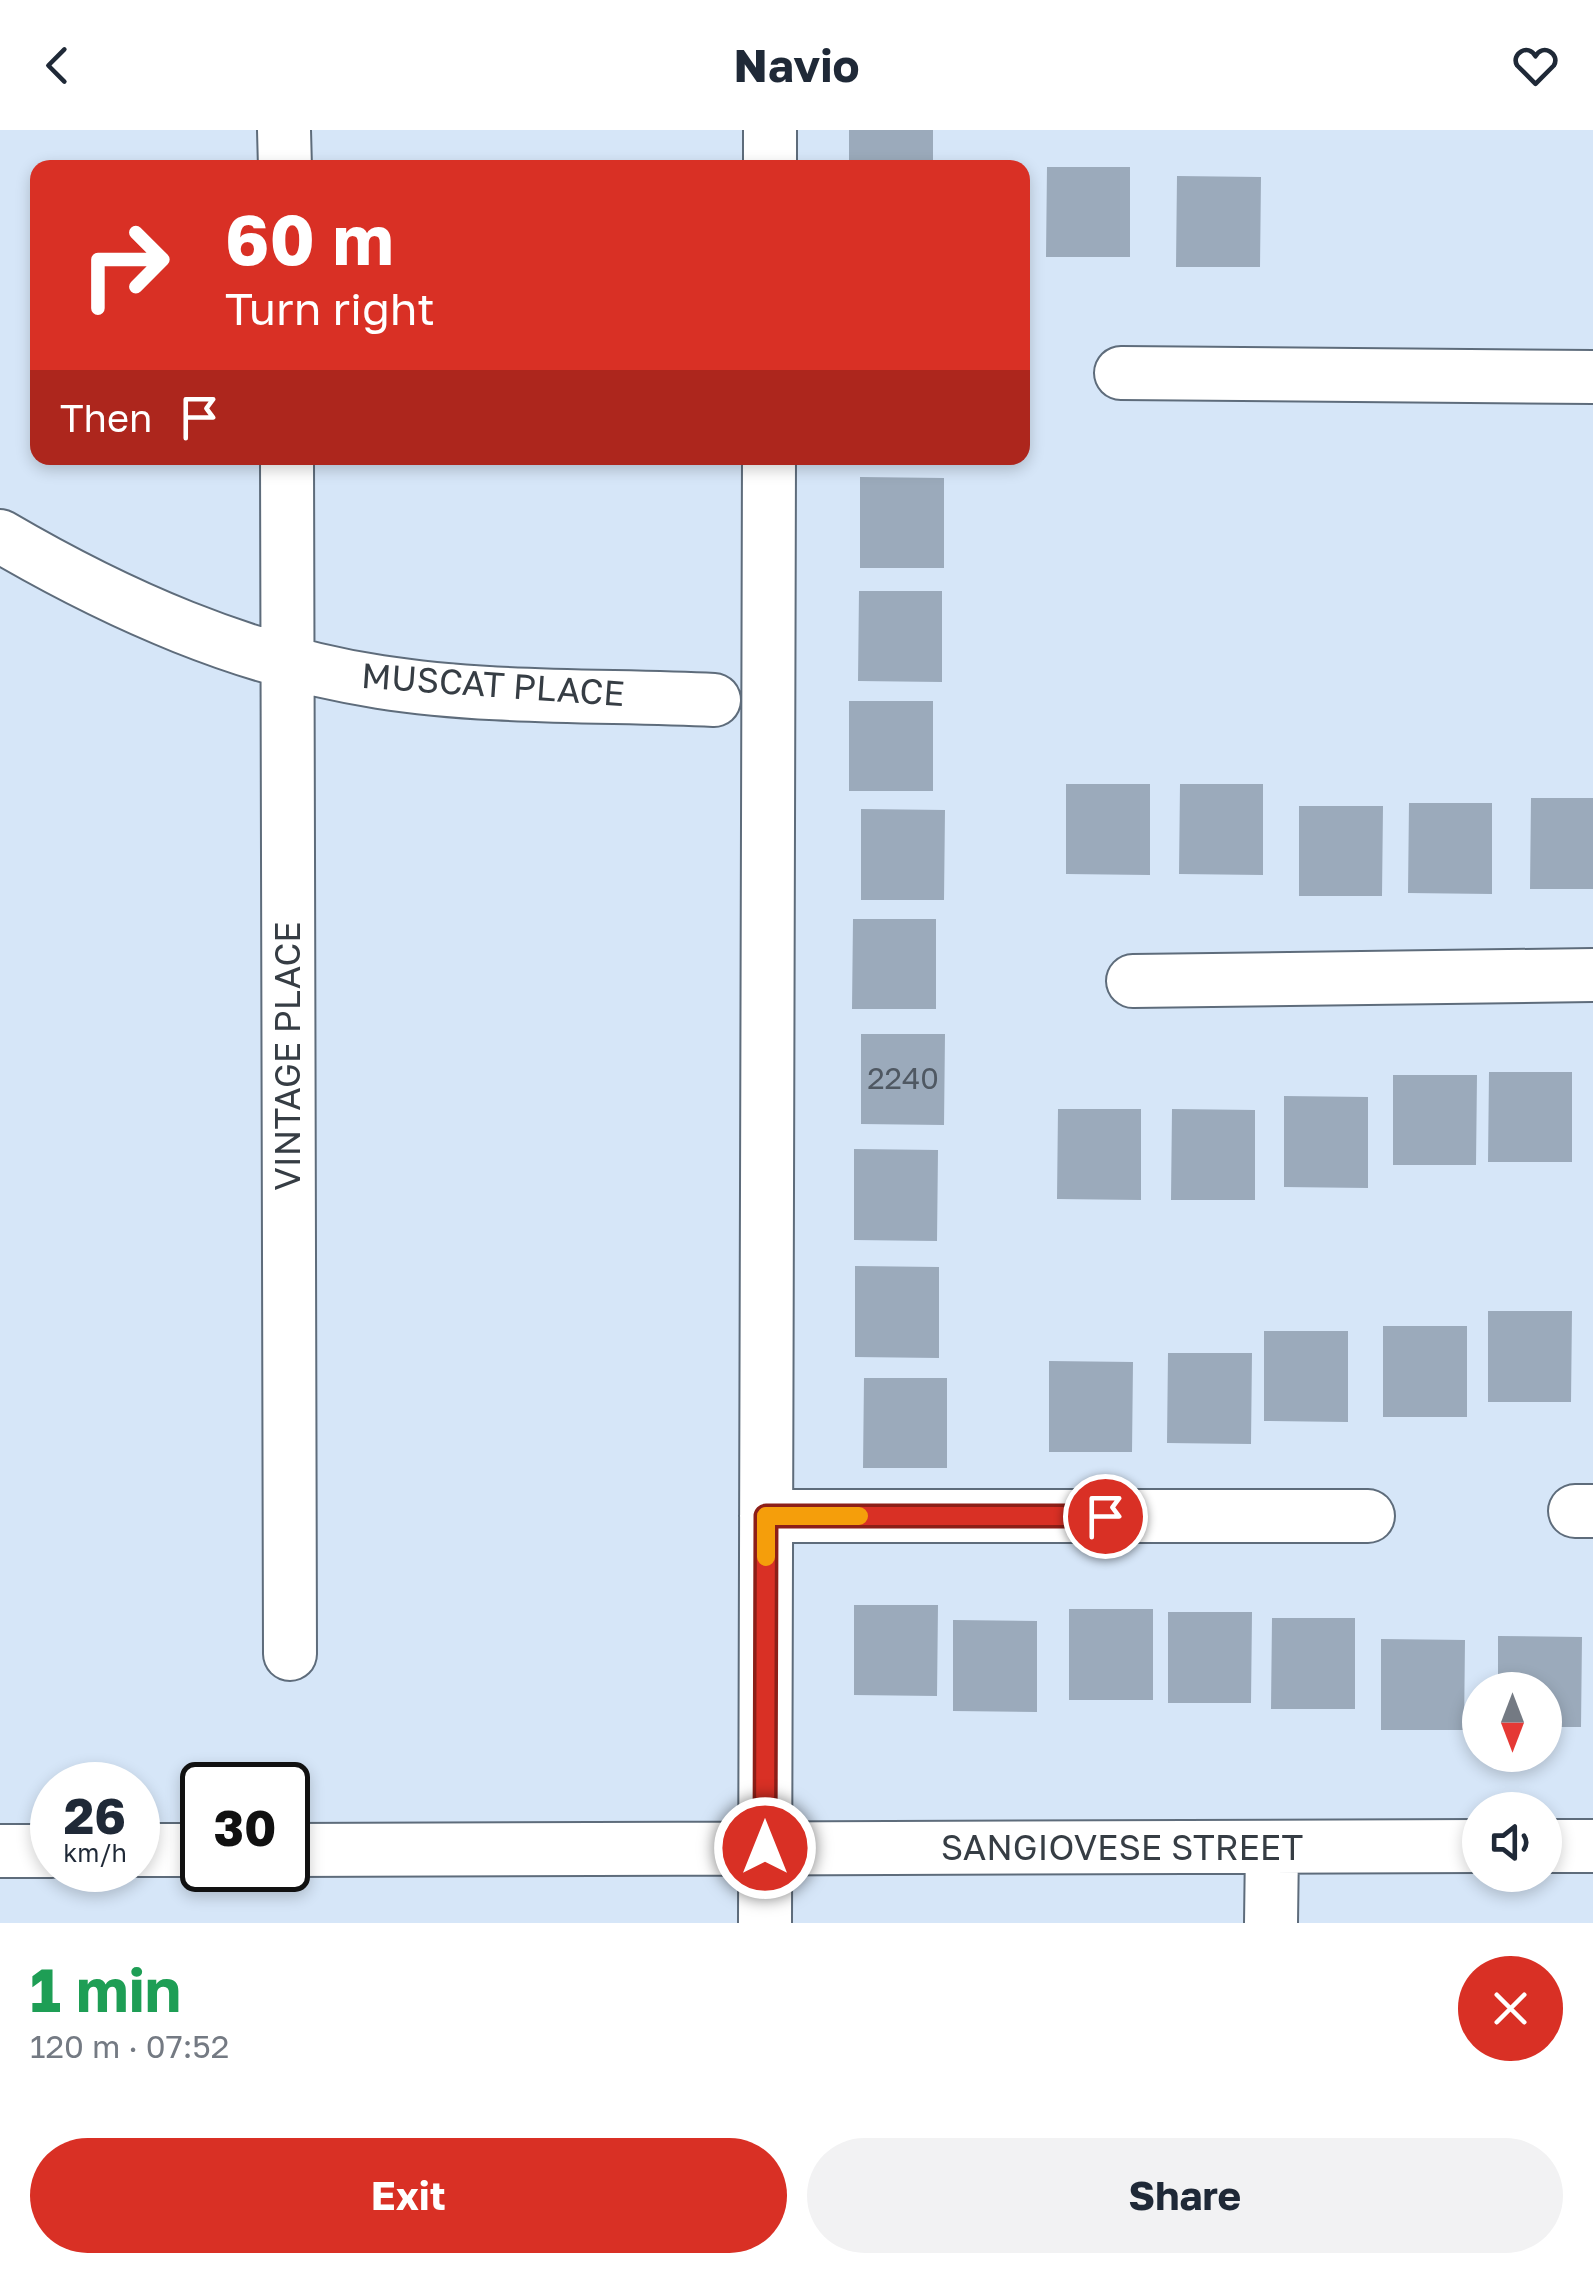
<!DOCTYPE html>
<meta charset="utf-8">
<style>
body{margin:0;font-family:"Golos Text",sans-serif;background:#f2f2f3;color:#1f2937;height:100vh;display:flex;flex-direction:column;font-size:38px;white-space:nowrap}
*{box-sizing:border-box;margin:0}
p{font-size:32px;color:#747a83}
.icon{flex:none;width:55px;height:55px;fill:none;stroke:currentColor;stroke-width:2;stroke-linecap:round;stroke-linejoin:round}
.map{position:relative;height:1793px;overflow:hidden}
.drawer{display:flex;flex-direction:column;background:#fff;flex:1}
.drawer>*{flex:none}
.top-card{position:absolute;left:30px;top:30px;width:1000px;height:305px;border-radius:20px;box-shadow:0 5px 15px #0003;background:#d93025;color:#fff;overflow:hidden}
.needle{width:65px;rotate:180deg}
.controls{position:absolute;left:1462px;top:1542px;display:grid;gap:20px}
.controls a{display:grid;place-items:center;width:100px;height:100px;border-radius:50%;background:#fff;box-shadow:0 5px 15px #0003;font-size:50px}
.speed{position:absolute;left:30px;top:1632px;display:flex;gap:20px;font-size:50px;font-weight:700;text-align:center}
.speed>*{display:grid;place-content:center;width:130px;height:130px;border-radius:50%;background:#fff;box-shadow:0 5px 15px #0003;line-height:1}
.speed small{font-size:25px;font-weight:400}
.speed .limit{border:5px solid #111;border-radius:15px;background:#fff;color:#111}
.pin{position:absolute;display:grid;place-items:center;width:85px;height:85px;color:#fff;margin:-42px;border:5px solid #fff;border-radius:50%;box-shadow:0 2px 10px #0007}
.me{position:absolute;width:110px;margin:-55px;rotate:0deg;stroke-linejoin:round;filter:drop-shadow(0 0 8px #0008)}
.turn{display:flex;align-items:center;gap:35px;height:210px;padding:0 30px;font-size:45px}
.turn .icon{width:130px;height:130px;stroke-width:2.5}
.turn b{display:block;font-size:70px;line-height:85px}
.then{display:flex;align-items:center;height:95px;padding:0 30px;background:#0003;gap:20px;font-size:38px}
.round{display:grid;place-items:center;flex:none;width:105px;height:105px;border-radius:52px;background:#f2f2f3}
.overview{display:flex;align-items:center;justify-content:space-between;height:170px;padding:0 30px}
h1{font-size:60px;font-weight:700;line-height:75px;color:#1e9e55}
.action{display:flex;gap:20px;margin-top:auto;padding:20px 30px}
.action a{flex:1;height:115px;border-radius:60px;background:#d93025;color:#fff;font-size:40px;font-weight:700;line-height:115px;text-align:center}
.action a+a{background:#f2f2f3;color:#1f2937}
header{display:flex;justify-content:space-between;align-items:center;height:130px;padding:0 30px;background:#fff;font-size:45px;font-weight:700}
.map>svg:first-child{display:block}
.building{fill:#9baabb}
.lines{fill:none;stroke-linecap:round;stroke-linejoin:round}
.minor-casing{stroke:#5e6c7b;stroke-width:56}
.minor{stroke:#fff;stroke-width:52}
.route-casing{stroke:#8d1f18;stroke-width:25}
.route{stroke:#d93025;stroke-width:18}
.slow{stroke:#f59e0b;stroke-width:18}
.labels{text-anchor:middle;stroke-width:9;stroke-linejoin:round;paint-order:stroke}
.number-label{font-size:30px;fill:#4f5862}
.street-label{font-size:35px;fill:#363d44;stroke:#fff}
</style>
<header><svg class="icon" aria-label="back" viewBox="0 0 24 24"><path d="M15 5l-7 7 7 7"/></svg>Navio<svg class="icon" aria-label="heart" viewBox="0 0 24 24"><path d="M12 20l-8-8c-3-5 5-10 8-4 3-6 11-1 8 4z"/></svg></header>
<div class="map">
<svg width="1593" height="1793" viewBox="0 0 1593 1793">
<rect width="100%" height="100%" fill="#d6e6f8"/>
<path class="building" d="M 849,0 L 933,0 L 933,38 L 849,38 Z
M 1047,37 L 1130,37 L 1130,127 L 1046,127 Z
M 1177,46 L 1261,47 L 1260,137 L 1176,137 Z
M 860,347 L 944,348 L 944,438 L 860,438 Z
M 859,461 L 942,461 L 942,552 L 858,551 Z
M 849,571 L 933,571 L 933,661 L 849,661 Z
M 1066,654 L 1150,654 L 1150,745 L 1066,744 Z
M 1180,654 L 1263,654 L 1263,745 L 1179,744 Z
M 1531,668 L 1593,668 L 1593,759 L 1530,759 Z
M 1409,673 L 1492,673 L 1492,764 L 1408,763 Z
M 1299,676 L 1383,676 L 1382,766 L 1299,766 Z
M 861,679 L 945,680 L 944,770 L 861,770 Z
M 853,789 L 936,789 L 936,879 L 852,879 Z
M 861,904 L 945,904 L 944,995 L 861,994 Z
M 1489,942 L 1572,942 L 1572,1032 L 1488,1032 Z
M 1393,945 L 1477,945 L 1476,1035 L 1393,1035 Z
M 1284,966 L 1368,967 L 1368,1058 L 1284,1057 Z
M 1058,979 L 1141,979 L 1141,1070 L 1057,1069 Z
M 1172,979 L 1255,980 L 1255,1070 L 1171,1070 Z
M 854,1019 L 938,1020 L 937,1111 L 854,1110 Z
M 855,1136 L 939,1137 L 939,1228 L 855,1227 Z
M 1488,1181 L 1572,1181 L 1571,1272 L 1488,1272 Z
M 1383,1196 L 1467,1196 L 1467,1287 L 1383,1287 Z
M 1264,1201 L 1348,1201 L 1348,1292 L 1264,1291 Z
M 1168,1223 L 1252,1223 L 1251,1314 L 1167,1313 Z
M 1049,1231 L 1133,1232 L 1132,1322 L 1049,1322 Z
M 864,1248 L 947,1248 L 947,1338 L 863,1338 Z
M 854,1475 L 938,1475 L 937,1566 L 854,1565 Z
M 1069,1479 L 1153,1479 L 1153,1570 L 1069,1570 Z
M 1168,1482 L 1252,1482 L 1251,1573 L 1168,1573 Z
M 1272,1488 L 1355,1488 L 1355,1579 L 1271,1579 Z
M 953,1490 L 1037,1491 L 1037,1582 L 953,1581 Z
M 1498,1506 L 1582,1507 L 1581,1597 L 1545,1597 L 1545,1560 L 1498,1560 Z
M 1381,1509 L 1465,1510 L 1464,1600 L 1381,1600 Z"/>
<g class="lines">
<g class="minor-casing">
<path id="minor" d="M 284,0 L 285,38
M 770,38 L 770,0
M 1121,243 L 1593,247
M 287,328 L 290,1524
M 0,406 C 118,475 244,531 380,552 C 489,569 604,565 714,570
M 1133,851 L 1593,845
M 1575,1381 L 1593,1381
M 766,1386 L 1368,1386
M 1545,1716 L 1593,1716
M 138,1720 L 202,1720
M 288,1720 L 1480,1716
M 0,1721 L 52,1721
M 765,1793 L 769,328
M 1271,1793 L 1272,1717"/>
</g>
<use href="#minor" class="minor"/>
</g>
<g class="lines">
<g class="route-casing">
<path id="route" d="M 765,1718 L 766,1386 L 1105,1386"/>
</g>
<use href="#route" class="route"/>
<path class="slow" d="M 766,1427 L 766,1386 L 859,1386"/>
</g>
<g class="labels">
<g class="number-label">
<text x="903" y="959">2240</text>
</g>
<g class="street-label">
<text transform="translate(493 555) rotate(4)" y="12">MUSCAT PLACE</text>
<text transform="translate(288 926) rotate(-90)" y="12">VINTAGE PLACE</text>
<text x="1122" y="1730">SANGIOVESE STREET</text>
</g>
</g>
</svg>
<div class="controls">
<a><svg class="needle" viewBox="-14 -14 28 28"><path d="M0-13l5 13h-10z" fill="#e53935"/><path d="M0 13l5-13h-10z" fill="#747a83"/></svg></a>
<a><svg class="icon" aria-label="sound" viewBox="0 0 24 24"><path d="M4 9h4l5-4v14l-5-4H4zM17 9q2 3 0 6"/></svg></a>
</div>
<div class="speed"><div>26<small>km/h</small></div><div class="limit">30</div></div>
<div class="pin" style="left:1105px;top:1386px;background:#d93025"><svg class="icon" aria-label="arrive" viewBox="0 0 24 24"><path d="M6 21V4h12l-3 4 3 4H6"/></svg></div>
<svg class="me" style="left:765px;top:1718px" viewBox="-20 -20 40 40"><circle r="17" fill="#d93025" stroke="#fff" stroke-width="3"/><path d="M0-11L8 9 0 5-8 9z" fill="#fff"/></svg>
<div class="top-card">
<div class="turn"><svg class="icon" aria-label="right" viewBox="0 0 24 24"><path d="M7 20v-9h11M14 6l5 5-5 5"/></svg><div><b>60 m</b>Turn right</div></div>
<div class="then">Then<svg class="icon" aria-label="arrive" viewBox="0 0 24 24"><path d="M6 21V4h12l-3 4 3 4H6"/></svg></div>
</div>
</div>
<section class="drawer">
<div class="overview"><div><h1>1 min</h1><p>120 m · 07:52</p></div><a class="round" style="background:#d93025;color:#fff"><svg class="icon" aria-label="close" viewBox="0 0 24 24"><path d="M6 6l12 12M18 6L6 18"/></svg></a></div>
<div class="action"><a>Exit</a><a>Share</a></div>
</section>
